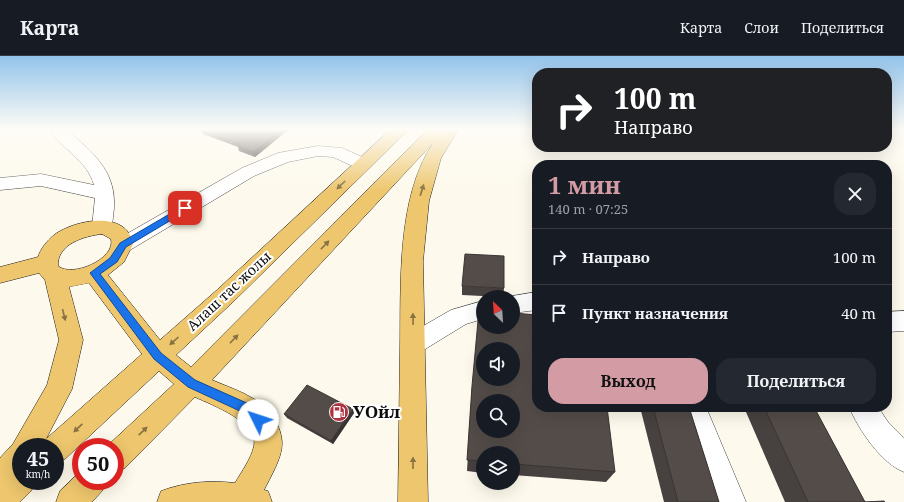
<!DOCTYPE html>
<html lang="ru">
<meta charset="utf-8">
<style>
body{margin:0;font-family:"Noto Serif",serif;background:#242831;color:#f1f3f6;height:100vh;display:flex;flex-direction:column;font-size:15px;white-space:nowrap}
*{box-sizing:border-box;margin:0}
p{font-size:13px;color:#9ea1a6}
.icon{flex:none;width:22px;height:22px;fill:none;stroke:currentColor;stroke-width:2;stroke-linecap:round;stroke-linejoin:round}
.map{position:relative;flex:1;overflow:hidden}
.sheet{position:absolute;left:532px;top:104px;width:360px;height:252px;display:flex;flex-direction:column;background:#171b24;border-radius:16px;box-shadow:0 4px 16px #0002}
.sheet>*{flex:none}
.guide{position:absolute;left:532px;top:12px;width:360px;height:84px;border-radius:16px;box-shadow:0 4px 16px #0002;background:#202124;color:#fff;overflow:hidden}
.needle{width:26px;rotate:335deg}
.buttons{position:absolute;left:476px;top:234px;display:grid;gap:8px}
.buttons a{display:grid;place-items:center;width:44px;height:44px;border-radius:50%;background:#171b24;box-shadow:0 4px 16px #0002;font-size:20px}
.speed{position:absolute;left:12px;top:382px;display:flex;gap:8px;font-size:20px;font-weight:700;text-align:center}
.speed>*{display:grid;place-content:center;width:52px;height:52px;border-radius:50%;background:#171b24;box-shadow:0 4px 16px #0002;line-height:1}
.speed small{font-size:10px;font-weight:400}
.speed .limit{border:6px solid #d22;background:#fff;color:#111}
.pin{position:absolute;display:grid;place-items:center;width:34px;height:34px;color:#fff;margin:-17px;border-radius:8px;box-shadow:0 2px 6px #0006}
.me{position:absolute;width:44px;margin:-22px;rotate:311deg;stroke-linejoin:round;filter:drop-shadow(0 0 3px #0008)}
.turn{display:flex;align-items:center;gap:14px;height:84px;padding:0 16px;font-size:18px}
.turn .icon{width:52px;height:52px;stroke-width:2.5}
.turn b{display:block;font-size:28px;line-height:34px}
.round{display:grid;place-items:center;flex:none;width:42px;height:42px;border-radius:16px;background:#242831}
.summary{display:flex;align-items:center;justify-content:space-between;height:68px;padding:0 16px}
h1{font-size:24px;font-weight:700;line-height:30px;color:#d39ba3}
.action{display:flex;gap:8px;margin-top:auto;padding:8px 16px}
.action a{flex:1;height:46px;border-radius:16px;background:#d39ba3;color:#111;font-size:16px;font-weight:700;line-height:46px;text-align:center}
.action a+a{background:#242831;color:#f1f3f6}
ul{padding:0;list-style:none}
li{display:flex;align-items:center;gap:12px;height:56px;padding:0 16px;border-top:1px solid #363941}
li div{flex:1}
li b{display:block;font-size:15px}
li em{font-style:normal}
header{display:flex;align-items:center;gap:24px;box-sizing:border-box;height:56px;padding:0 20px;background:#171b24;border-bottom:1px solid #363941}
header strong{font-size:19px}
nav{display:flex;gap:22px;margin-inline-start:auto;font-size:14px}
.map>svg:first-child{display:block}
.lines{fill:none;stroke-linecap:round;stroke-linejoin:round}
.minor-casing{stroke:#3f3f3f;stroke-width:1}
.major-casing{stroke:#1d1d1d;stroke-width:1}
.minor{fill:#fff;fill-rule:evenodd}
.major{fill:#edc66d;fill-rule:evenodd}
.wall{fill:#47413f}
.shaded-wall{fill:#3a3533}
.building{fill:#534c49;stroke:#3a3533;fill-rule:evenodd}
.oneway{fill:#887241}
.route{fill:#1a73e8;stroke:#114b97}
.labels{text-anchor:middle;stroke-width:4;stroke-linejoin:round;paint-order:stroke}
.street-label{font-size:14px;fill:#0c0c0c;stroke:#fff}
.near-poi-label{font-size:17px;font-weight:bold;fill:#0c0c0c;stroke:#fff;text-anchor:start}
</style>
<header>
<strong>Карта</strong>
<nav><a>Карта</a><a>Слои</a><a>Поделиться</a></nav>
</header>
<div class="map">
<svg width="904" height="446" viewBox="0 0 904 446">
<rect width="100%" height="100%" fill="#fdf9ec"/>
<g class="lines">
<g class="minor-casing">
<path id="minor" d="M 49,74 L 67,74 C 93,97 116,114 114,152 C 113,160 113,169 109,176 L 102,178 L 95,176 L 92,171 L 95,142 L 41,130 L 0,134 L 0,122 L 41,118 L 94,129 C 87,104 63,94 49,74 Z
M 318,90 L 342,92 L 369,104 L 372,108 L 369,112 L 363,114 L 357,112 L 333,101 L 318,100 L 288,106 L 254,120 L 130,194 L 123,197 L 116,194 L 113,189 L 116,184 L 242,112 L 278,97 Z
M 537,236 L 537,254 L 513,257 L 513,241 L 506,241 Z
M 483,245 L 483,263 L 466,268 L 422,295 L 413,298 L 404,295 L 401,288 L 404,281 L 451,254 Z
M 904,255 L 904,275 L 887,276 L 887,256 Z
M 680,351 L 706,351 L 746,446 L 716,446 Z
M 849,351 L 878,351 L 888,366 L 904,382 L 904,416 C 881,407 859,374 849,351 Z"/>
</g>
<g class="major-casing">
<path id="major" d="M 390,74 L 408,74 L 233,246 L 176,299 L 191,311 L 427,74 L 458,74 L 441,102 L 429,145 L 423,205 L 428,446 L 398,446 C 399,395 399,345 400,294 C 401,229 396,143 433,87 L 212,324 C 226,330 241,335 254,343 C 269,352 282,370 282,388 C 282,402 270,422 264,434 L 268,435 L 272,446 L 157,446 L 161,435 C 185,426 210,424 235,427 C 242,415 251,403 254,390 C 259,366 212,349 195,341 L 125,412 L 115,416 L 115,391 L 106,391 L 174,328 L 159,315 L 65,403 L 55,407 L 55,391 L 42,391 L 44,386 L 41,391 L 21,391 L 21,425 L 36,425 L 31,435 L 20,446 L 0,446 L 0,402 L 13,388 L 47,329 L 59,284 L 45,224 L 39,217 L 0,227 L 0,211 L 38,201 C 41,192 47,185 54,179 C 74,164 127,153 133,188 L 124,206 L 108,219 L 160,284 L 217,234 ZM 102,178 L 111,183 C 116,203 72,222 58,210 C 57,188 84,180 102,178 ZM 89,227 L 142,298 L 46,383 L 72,333 L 83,284 L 69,231 Z
M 81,415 L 81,425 L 107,425 L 102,435 L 92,446 L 56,446 L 60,435 Z"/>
</g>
<use href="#minor" class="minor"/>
<use href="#major" class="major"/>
</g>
<path class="wall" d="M 201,74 L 288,74 L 255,101 L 239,95 L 238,91 L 203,78 Z
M 462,230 L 504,232 L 503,241 L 462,239 Z
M 472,330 L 615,416 L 606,426 L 513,419 L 513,397 L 483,397 L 483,417 L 467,415 Z
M 640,351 L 689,351 L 719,446 L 664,446 Z
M 751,351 L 814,351 L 865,446 L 885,446 L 785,446 L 746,356 Z
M 354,357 L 333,388 L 287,362 L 284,358 Z"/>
<path class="shaded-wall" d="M 281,74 L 288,74 L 255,101 L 253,96 Z
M 353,353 L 354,357 L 333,388 L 331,385 Z"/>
<path class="building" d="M 202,74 L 281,74 L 253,96 L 238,90 L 240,88 Z
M 465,198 L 504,200 L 504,232 L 462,230 Z
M 479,254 L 483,254 L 483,271 L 513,271 L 513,257 L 537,259 L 537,351 L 607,351 L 615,416 L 513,408 L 513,397 L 483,397 L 483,405 L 467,404 L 472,330 ZM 483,293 L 513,293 L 513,323 L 483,323 ZM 483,345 L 513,345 L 513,375 L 483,375 Z
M 307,329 L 353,353 L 331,385 L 284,358 Z
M 653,351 L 689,351 L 719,446 L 678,446 Z
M 764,351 L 814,351 L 865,446 L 884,445 L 885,446 L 808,446 Z"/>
<defs><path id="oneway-solid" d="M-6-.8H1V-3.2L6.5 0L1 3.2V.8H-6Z"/></defs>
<g class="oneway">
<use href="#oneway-solid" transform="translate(341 129) rotate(136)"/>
<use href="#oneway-solid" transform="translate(422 134) rotate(-73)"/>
<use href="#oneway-solid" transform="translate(325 189) rotate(-46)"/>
<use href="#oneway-solid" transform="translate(64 259) rotate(76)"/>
<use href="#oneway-solid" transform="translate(413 263) rotate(-91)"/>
<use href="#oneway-solid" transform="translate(234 283) rotate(-46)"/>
<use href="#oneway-solid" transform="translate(174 285) rotate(138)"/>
<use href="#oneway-solid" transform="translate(78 372) rotate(137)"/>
<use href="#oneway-solid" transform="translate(143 375) rotate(-44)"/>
<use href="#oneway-solid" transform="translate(413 407) rotate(-90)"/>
</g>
<linearGradient id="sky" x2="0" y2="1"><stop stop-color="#93c4eb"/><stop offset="0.54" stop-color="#fefcf6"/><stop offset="1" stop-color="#fefcf6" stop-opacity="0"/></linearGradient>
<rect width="904" height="136" fill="url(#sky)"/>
<path class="route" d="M 185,149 L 188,150 L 188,154 L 126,191 L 117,206 L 100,218 L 161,297 L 195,324 L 249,348 L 262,361 L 264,364 L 262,368 L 258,370 L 254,368 L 242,356 L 188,331 L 154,303 L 90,217 L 110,202 L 120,187 Z"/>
<defs>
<g id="fuel-disc" transform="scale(1)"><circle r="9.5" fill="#af303e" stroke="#fff"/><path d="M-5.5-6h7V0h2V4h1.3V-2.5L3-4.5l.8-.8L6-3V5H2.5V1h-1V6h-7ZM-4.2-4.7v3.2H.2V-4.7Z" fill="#fff"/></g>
</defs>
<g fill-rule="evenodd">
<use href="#fuel-disc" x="339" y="356"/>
</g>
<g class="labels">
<g class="street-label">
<text transform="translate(229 235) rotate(-43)" y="5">Алаш тас жолы</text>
</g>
<g class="near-poi-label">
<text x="353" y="362">УОйл</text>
</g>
</g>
</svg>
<div class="buttons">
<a><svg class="needle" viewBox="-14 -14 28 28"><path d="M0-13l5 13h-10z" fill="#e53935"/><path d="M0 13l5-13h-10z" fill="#9ea1a6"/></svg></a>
<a><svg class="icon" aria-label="sound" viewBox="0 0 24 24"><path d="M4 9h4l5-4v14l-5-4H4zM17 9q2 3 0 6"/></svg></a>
<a><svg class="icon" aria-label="search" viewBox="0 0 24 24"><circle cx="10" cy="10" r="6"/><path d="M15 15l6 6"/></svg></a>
<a><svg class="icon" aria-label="layers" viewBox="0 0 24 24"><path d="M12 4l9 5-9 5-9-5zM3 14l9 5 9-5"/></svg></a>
</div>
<div class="speed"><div>45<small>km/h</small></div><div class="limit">50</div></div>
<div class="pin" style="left:185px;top:152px;background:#d93025"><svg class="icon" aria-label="arrive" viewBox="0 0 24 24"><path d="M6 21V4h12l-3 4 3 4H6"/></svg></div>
<svg class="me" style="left:258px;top:364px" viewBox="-20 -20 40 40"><circle r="19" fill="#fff"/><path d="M0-13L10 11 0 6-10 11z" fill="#1a73e8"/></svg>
<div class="guide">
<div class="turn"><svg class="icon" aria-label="right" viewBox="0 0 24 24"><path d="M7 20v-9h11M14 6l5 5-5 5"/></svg><div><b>100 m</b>Направо</div></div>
</div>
<section class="sheet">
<div class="summary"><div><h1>1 мин</h1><p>140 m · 07:25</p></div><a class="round"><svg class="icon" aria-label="close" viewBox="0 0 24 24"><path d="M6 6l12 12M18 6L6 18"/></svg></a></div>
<ul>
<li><svg class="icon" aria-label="right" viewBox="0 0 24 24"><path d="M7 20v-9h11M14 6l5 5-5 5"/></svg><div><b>Направо</b></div><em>100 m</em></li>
<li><svg class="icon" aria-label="arrive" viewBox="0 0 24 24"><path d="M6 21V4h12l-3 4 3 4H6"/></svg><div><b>Пункт назначения</b></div><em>40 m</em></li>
</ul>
<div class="action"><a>Выход</a><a>Поделиться</a></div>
</section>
</div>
